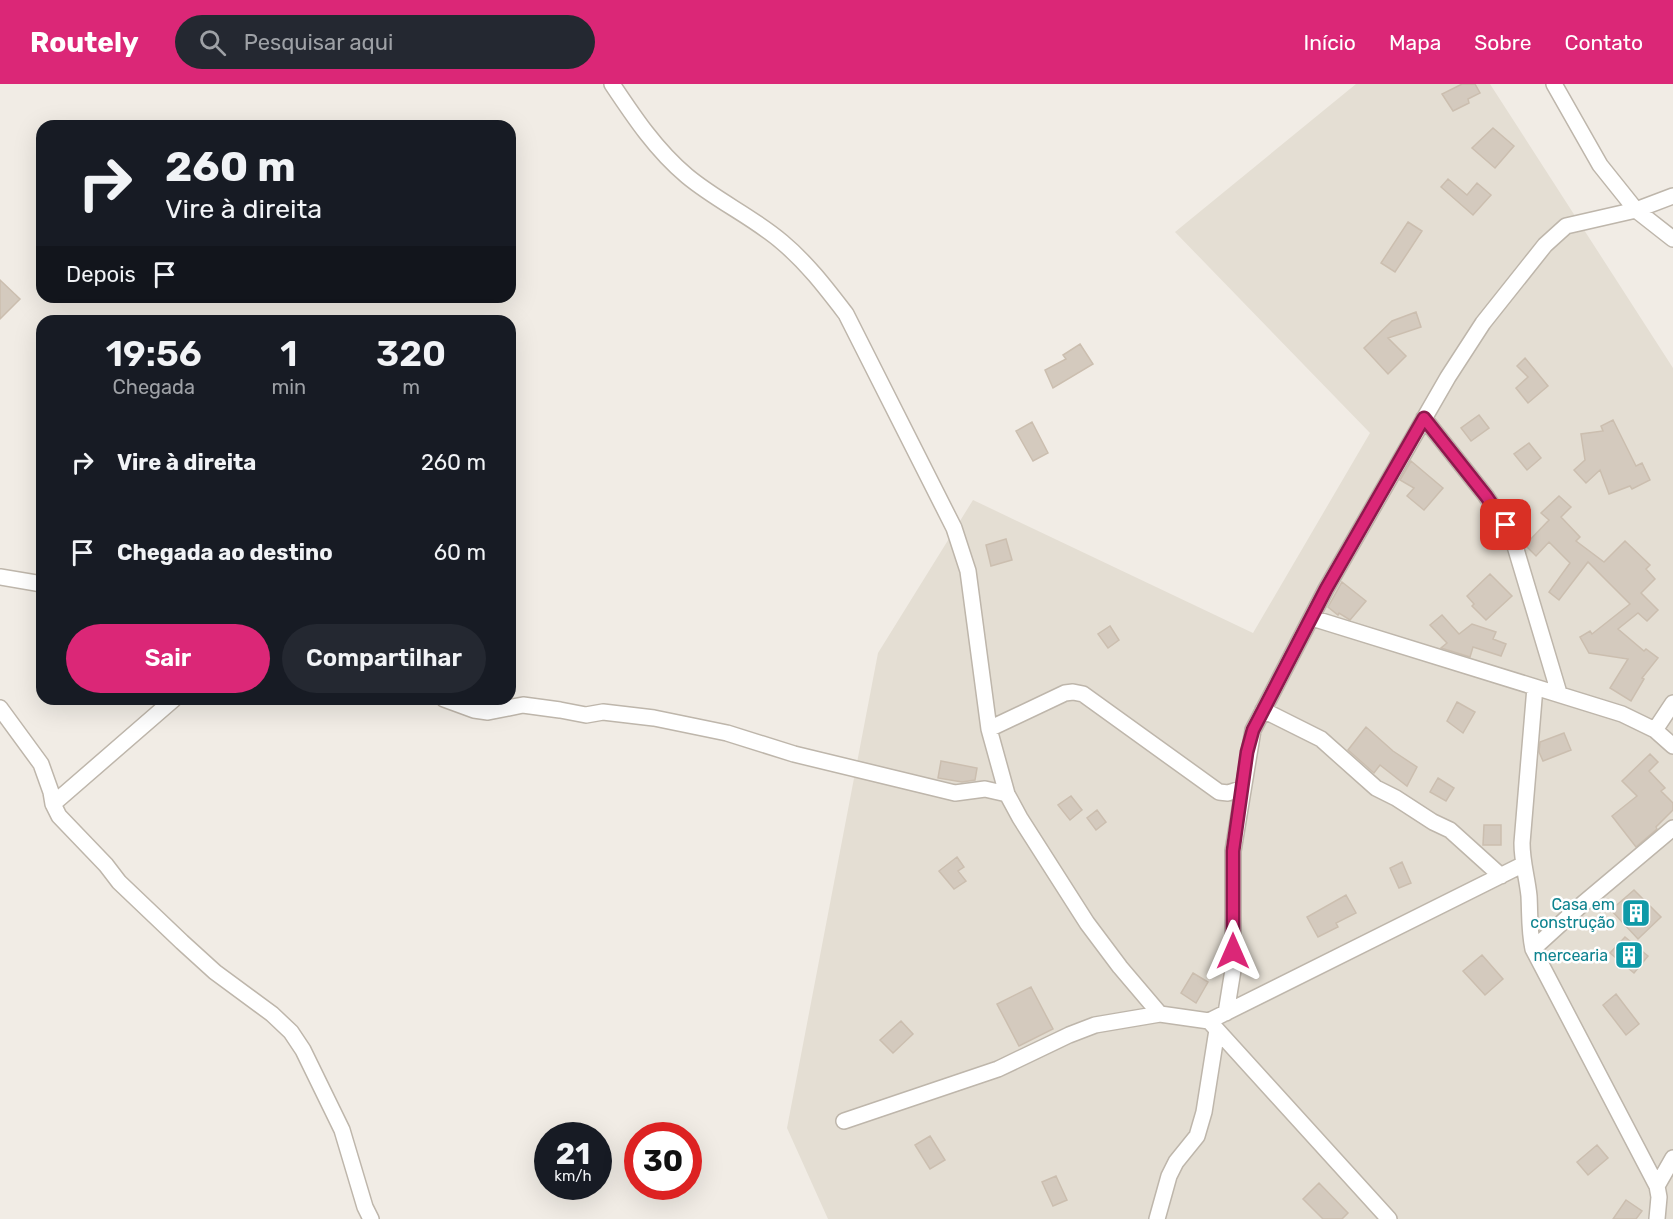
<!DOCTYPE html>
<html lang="pt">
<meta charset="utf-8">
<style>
body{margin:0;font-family:Rubik,sans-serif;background:#242831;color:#f1f3f6;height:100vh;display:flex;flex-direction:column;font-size:22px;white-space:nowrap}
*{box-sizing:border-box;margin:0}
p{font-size:20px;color:#9ea1a6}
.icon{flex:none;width:33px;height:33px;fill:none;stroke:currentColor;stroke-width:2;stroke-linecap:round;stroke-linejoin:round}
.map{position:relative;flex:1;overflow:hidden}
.details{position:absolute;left:36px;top:231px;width:480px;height:390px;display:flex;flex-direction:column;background:#171b24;border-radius:18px;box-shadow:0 6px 24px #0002}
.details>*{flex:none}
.hud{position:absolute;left:36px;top:36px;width:480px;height:183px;border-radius:18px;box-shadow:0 6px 24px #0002;background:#171b24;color:#f1f3f6;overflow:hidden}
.speed{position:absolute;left:534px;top:1038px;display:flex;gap:12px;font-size:30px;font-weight:700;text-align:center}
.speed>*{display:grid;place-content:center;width:78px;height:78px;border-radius:50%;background:#171b24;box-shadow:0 6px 24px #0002;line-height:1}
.speed small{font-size:15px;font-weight:400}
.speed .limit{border:9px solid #d22;background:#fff;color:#111}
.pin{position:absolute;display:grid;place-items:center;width:51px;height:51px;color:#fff;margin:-26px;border-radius:12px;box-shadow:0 3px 9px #0006}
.me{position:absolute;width:66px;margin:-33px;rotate:0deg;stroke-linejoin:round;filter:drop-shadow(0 0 4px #0008)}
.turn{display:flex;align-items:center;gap:21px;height:126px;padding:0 30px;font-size:27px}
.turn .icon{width:78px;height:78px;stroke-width:2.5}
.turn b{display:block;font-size:42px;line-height:51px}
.then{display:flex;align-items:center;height:57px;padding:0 30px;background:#0003;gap:12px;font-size:22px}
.eta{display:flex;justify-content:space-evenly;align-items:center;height:102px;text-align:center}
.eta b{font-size:36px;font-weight:600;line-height:42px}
.button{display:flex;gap:12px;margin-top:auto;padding:12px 30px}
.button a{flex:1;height:69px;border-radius:36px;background:#db2777;color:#fff;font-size:24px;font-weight:600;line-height:69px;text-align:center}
.button a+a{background:#242831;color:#f1f3f6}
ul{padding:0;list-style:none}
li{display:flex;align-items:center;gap:18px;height:90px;padding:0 30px}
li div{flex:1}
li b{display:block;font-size:22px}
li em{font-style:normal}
header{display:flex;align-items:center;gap:36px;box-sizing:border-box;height:84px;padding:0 30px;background:#db2777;color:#fff}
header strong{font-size:28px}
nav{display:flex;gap:33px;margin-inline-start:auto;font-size:21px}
.search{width:420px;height:54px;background:#242831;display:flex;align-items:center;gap:15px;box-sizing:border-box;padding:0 21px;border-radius:33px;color:#9ea1a6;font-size:22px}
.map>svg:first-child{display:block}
.residential{fill:#e4ded3}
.building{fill:#d4cabe;stroke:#cbbeaf;stroke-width:1.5}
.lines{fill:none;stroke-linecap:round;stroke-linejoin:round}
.street-casing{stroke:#beb6ab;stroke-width:18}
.street{stroke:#fff;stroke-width:15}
.route-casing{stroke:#8e194d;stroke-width:15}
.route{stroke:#db2777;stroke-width:10}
.labels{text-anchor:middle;stroke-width:5;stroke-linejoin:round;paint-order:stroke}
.culture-label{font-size:16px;fill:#0d838f;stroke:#fff;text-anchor:end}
</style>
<header>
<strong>Routely</strong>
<div class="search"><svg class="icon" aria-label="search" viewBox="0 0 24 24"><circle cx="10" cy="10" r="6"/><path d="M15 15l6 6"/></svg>Pesquisar aqui</div>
<nav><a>Início</a><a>Mapa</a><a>Sobre</a><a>Contato</a></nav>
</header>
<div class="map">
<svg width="1673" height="1135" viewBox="0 0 1673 1135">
<rect width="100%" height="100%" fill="#f1ece5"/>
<path class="residential" d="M 1356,0 L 1490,0 L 1673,284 L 1673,1135 L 828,1135 L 787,1044 L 878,569 L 973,416 L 1253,549 L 1370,349 L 1175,148 Z"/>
<path class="building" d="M 1462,0 L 1475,0 L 1480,9 L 1468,15 L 1469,19 L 1453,27 L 1442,10 Z
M 1493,44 L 1514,62 L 1495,84 L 1472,64 Z
M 1448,95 L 1467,111 L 1477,99 L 1491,111 L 1473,131 L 1441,103 Z
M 1408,138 L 1422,147 L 1395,188 L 1381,179 Z
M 0,196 L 20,215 L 0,235 Z
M 1416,228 L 1421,243 L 1388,254 L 1406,272 L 1388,290 L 1364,264 L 1392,237 Z
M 1080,260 L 1093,280 L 1053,304 L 1045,286 L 1066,275 L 1063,271 Z
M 1525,274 L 1548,302 L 1528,319 L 1516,304 L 1528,293 L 1517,282 Z
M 1479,331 L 1489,344 L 1471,357 L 1461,344 Z
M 1613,336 L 1636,382 L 1642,379 L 1650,396 L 1632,405 L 1630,402 L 1609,410 L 1600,386 L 1586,399 L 1574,386 L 1585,376 L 1581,350 L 1603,347 L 1601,342 Z
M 1032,338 L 1048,369 L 1033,377 L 1016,347 Z
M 1529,359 L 1541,374 L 1527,386 L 1514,370 Z
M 1411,377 L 1443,404 L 1424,426 L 1407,412 L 1414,404 L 1400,396 Z
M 1559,412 L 1571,423 L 1561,433 L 1580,453 L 1576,457 L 1604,478 L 1625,457 L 1650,481 L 1646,485 L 1655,495 L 1641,509 L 1658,526 L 1647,537 L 1638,529 L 1618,545 L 1644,567 L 1646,565 L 1658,574 L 1642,594 L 1644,595 L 1631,617 L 1610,604 L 1628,575 L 1589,569 L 1580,553 L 1590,547 L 1592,550 L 1630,520 L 1588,478 L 1559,516 L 1549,508 L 1570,479 L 1549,458 L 1536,472 L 1525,461 L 1549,436 L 1541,429 Z
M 1006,455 L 1012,476 L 991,482 L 986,461 Z
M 1490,490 L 1512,512 L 1486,536 L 1472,522 L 1474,520 L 1467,512 Z
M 1342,498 L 1366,517 L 1350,536 L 1339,529 L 1338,531 L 1328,523 Z
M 1442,531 L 1459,550 L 1472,540 L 1496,548 L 1493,555 L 1506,560 L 1501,572 L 1473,563 L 1470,573 L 1441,564 L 1447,559 L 1430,541 Z
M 1110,542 L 1119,556 L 1108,564 L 1098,550 Z
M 1457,618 L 1475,628 L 1463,649 L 1447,637 Z
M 1366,643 L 1393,667 L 1417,683 L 1407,702 L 1380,681 L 1374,689 L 1348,666 Z
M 1564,649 L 1571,666 L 1543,677 L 1539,668 L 1540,658 Z
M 1650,670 L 1658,678 L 1649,687 L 1665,704 L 1661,707 L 1673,719 L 1673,726 L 1656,743 L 1657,745 L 1636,763 L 1612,732 L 1637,712 L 1622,697 Z
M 941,677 L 977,684 L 975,696 L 962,698 L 938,694 Z
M 1438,694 L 1454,704 L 1446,717 L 1430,708 Z
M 1071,712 L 1082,726 L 1070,736 L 1058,721 Z
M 1097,726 L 1106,738 L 1096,746 L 1087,734 Z
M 1484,741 L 1501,741 L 1501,761 L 1483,761 Z
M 957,773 L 964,783 L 958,787 L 966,797 L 954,805 L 939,787 Z
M 1402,778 L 1411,799 L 1399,804 L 1390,784 Z
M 1634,806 L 1661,833 L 1638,855 L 1611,826 Z
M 1346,811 L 1356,829 L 1336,839 L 1338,843 L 1318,853 L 1307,833 Z
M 1625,853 L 1648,872 L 1634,889 L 1610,869 Z
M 1482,871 L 1503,895 L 1485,911 L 1463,887 Z
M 1193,889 L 1208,898 L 1196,919 L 1181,909 Z
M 1031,903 L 1053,945 L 1019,962 L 997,920 Z
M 1616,910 L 1639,940 L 1626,951 L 1603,921 Z
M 901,937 L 913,950 L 893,969 L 880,956 Z
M 930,1052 L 945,1076 L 930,1085 L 915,1061 Z
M 1597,1061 L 1608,1074 L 1588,1091 L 1577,1078 Z
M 1056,1092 L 1067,1116 L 1053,1122 L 1042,1098 Z
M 1319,1099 L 1348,1129 L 1342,1135 L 1323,1135 L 1303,1115 Z
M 1626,1116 L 1642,1127 L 1636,1135 L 1613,1135 Z"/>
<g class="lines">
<g class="street-casing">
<path id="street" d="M 612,0 C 634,33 656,66 687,92 C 717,117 753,133 782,158 C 807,179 826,204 846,230 L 954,444 L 968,487 L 989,645 L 1007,710 L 1020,734 L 1087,839 L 1120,883 L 1160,930
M 1554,0 L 1600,81 L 1636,126 L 1673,155
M 1424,334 L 1486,412 L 1512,452 L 1559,609
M 0,493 L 42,500
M 1312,534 L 1622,630 L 1655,646 L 1673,662
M 1535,603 L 1522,759 C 1522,778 1527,793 1529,812 C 1530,830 1529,847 1533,865 L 1657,1102 L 1659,1113 L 1657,1135
M 444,615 L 474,626 L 488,628 L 523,621 L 560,626 L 586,631 L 603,628 L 654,634 L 727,649 L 794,670 L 955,709 L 985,705 L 1007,710
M 0,624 L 41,680 L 51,708 L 53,720 L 59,732 L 106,781 L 119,798 L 182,858 L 215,888 L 272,930 L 291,948 L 303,966 L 342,1046 L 365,1123 L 371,1135
M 1263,626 L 1321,655 L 1376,704 L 1396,714 L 1433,738 L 1450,746 L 1501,792
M 989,645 L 1065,609 L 1073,608 L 1083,610 L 1219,708 L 1228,709 L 1243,704
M 1655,646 L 1673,619
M 53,720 L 174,615
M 1533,865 L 1579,823 L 1673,744
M 1226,929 L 1233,886 L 1233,767 L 1253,646 L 1326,505 L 1448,293 L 1483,239 L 1545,161 L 1566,142 L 1636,126 L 1673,112
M 1209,937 L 1389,1135
M 844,1037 L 998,985 L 1069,951 L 1095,941 L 1160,930 L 1209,937 L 1522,781
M 1657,1102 L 1673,1074
M 1157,1135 L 1169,1092 L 1176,1078 L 1197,1052 L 1204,1028 L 1217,946"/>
</g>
<use href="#street" class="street"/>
</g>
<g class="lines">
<g class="route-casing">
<path id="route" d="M 1233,867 L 1233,767 L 1247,668 L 1253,646 L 1326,505 L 1424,334 L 1486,412 L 1506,441"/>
</g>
<use href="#route" class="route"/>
</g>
<defs>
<g id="building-square" transform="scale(1.5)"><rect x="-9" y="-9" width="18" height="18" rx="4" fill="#0f9aa8" stroke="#fff"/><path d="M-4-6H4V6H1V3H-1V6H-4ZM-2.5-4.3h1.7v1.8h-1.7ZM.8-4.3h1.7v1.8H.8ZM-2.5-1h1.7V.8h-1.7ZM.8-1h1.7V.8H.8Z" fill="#fff"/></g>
</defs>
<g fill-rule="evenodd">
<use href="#building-square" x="1636" y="829"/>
<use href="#building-square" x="1629" y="871"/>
</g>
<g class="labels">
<g class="culture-label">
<text x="1615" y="826">Casa em<tspan x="1615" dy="18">construção</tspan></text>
<text x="1608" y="877">mercearia</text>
</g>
</g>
</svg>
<div class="speed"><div>21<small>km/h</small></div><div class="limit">30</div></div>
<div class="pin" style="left:1506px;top:441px;background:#d93025"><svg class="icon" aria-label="arrive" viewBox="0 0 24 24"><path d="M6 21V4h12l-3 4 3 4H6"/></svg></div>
<svg class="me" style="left:1233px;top:867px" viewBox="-20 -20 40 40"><path d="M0-17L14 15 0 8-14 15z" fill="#db2777" stroke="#fff" stroke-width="4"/></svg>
<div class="hud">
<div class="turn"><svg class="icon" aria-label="right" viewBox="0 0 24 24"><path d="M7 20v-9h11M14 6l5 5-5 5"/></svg><div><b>260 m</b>Vire à direita</div></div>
<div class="then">Depois<svg class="icon" aria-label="arrive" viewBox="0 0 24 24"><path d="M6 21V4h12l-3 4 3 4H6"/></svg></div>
</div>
<section class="details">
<div class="eta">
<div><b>19:56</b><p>Chegada</p></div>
<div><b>1</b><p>min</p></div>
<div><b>320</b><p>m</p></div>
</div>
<ul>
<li><svg class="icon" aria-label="right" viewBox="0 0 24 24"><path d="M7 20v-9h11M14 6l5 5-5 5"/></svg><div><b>Vire à direita</b></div><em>260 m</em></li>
<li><svg class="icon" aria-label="arrive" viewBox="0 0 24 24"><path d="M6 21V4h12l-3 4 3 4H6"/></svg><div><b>Chegada ao destino</b></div><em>60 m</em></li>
</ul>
<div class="button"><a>Sair</a><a>Compartilhar</a></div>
</section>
</div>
